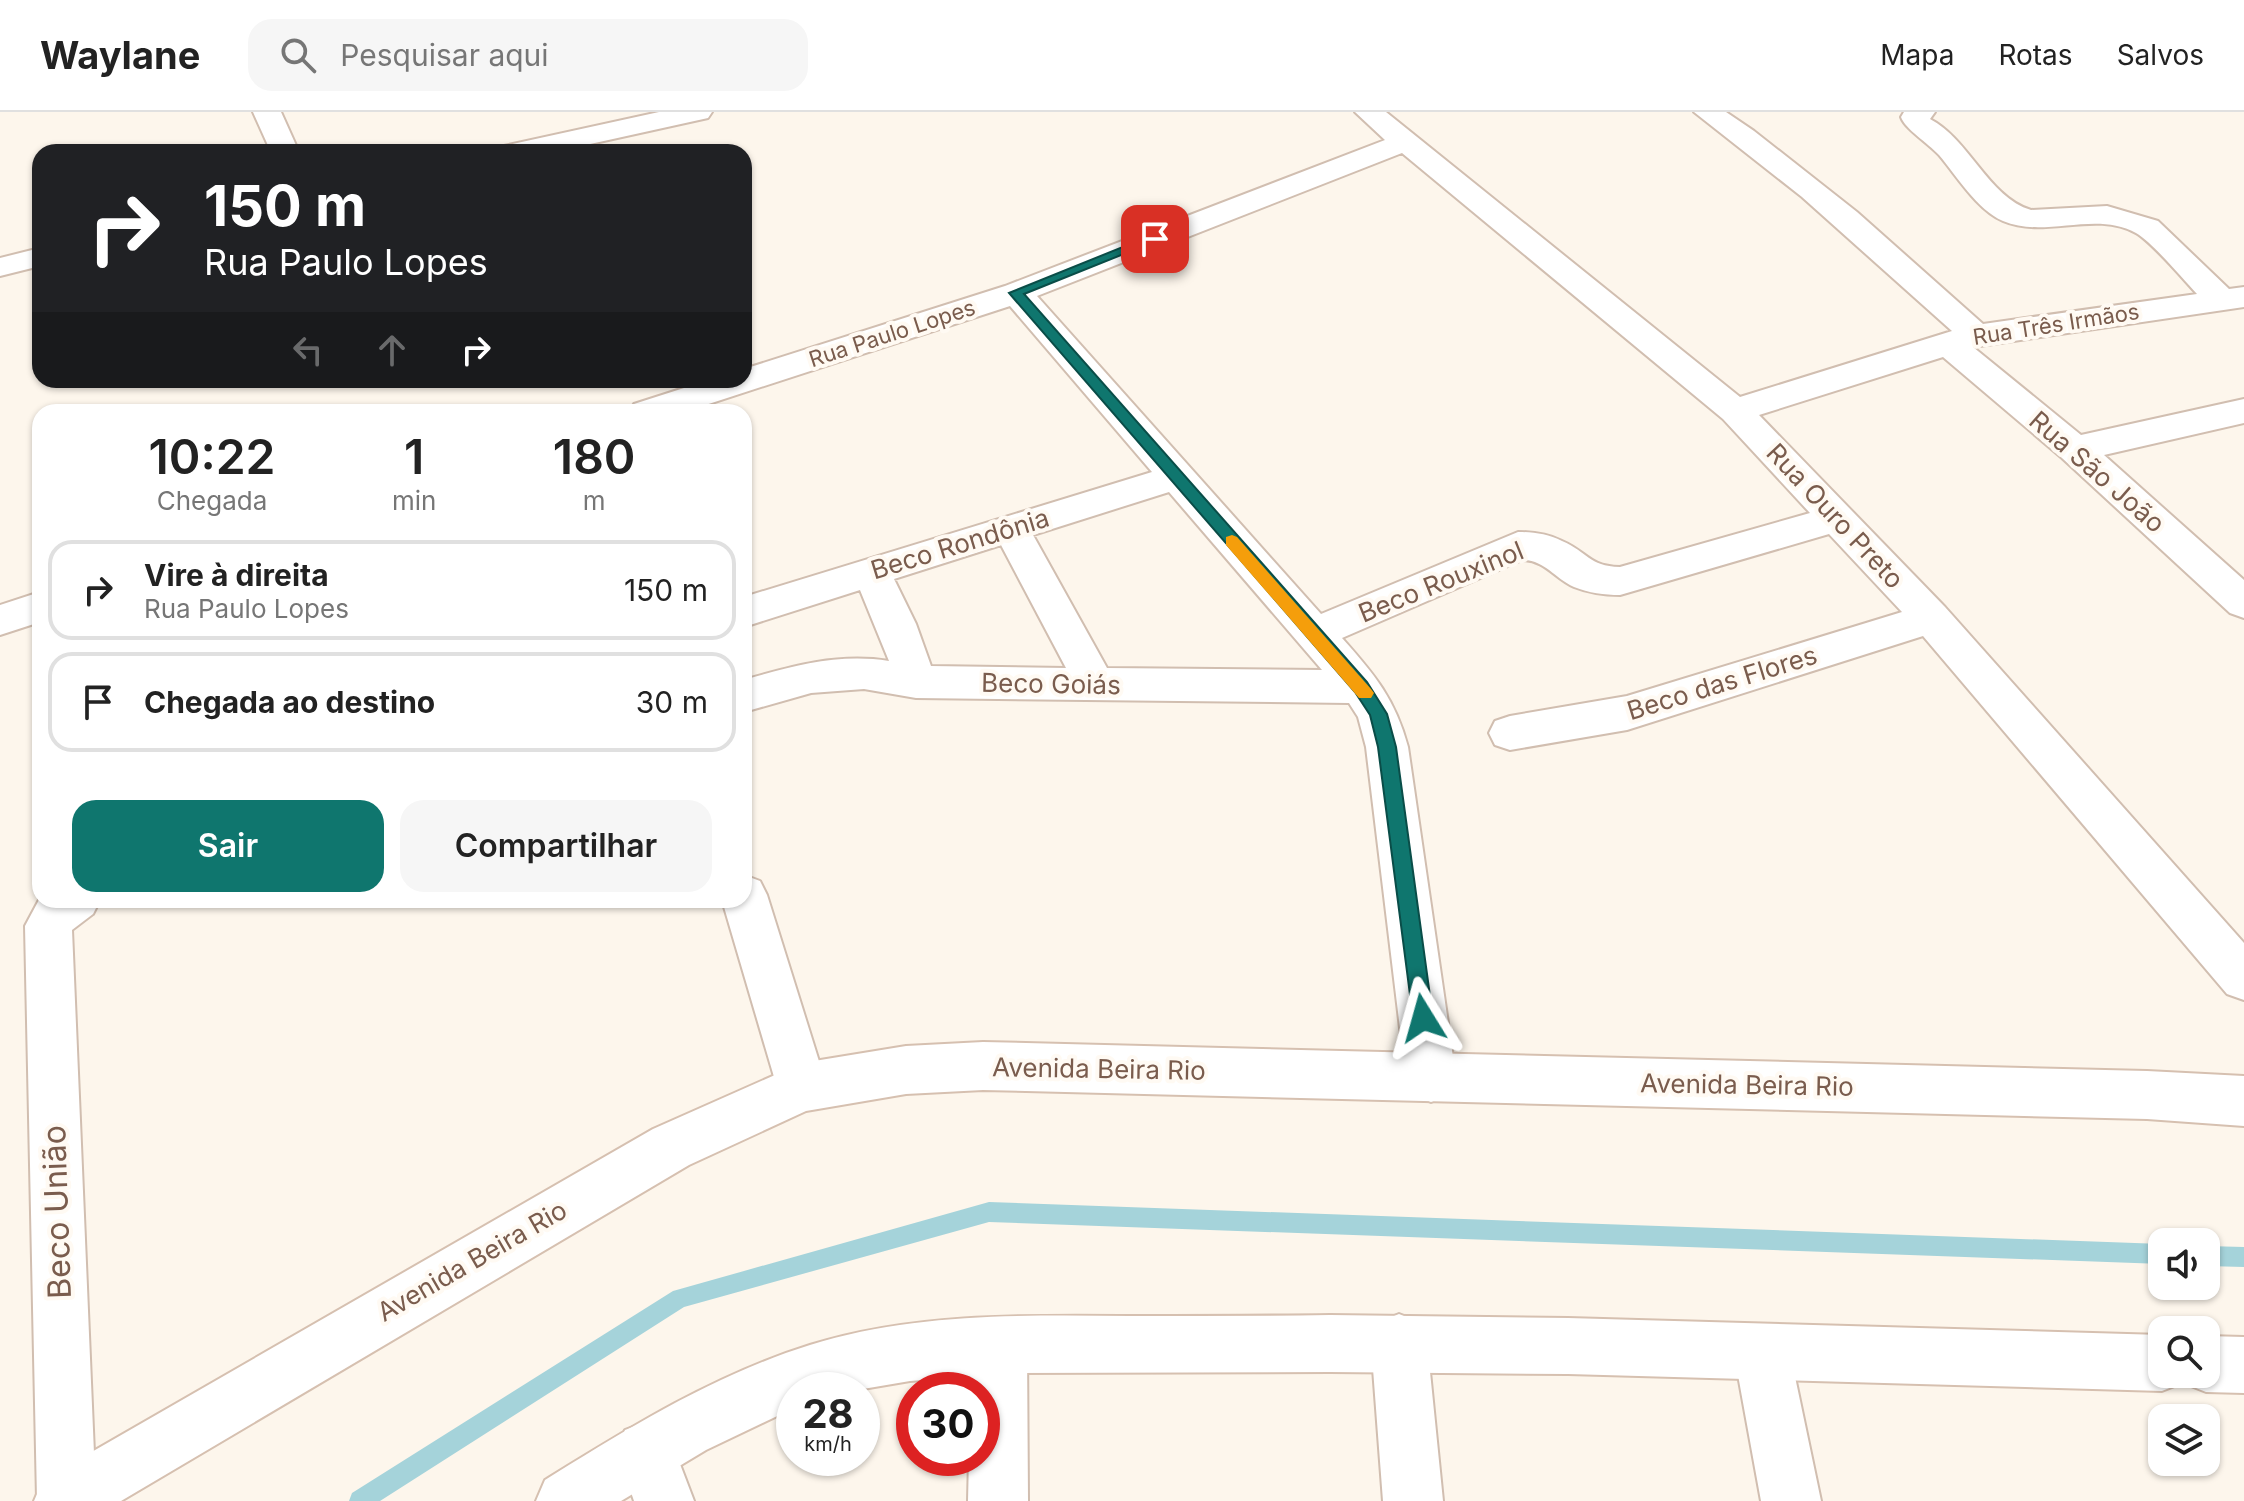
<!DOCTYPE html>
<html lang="pt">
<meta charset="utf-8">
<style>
body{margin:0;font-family:Inter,sans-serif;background:#f6f6f6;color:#222;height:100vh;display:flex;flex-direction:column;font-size:30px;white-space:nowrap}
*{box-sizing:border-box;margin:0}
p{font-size:26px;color:#767676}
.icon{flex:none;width:44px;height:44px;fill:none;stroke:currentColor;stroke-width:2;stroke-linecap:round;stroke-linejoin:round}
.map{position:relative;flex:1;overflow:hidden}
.panel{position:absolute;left:32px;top:292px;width:720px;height:504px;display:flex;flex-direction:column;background:#fff;border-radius:24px;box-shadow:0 2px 6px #0004}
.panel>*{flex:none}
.guide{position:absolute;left:32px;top:32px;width:720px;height:244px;border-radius:24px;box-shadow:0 2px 6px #0004;background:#202124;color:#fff;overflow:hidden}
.controls{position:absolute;left:2148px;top:1116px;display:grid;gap:16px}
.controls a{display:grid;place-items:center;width:72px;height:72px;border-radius:16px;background:#fff;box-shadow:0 2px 6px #0004;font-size:40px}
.speed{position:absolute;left:776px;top:1260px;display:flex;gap:16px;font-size:40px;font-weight:700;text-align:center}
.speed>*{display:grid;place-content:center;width:104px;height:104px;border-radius:50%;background:#fff;box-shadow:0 2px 6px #0004;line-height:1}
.speed small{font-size:20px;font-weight:400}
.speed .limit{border:12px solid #d22;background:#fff;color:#111}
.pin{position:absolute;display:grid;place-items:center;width:68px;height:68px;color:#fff;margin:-34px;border-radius:16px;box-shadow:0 4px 12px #0006}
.me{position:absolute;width:88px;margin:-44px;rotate:352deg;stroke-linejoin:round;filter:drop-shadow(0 0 6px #0008)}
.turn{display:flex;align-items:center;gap:28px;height:168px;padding:0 40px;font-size:36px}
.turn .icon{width:104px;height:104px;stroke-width:2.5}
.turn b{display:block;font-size:56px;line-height:68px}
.lanes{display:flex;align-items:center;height:76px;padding:0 40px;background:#0003;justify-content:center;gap:40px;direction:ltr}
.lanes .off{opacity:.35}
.eta{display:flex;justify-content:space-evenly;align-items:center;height:136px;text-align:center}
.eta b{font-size:48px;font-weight:600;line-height:56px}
.action{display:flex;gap:16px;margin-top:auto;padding:16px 40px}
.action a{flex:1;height:92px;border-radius:24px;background:#0f766e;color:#fff;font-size:32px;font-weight:600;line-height:92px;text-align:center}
.action a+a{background:#f6f6f6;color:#222}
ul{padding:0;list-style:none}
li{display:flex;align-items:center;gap:24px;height:100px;margin:0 16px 12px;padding:0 24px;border:4px solid #e0e0e0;border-radius:24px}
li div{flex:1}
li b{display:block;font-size:30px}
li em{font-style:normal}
header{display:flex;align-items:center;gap:48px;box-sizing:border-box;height:112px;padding:0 40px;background:#fff;border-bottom:2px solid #e0e0e0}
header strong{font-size:38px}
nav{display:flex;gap:44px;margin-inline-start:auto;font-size:28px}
.search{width:560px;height:72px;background:#f6f6f6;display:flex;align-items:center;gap:20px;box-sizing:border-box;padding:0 28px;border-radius:24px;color:#767676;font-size:30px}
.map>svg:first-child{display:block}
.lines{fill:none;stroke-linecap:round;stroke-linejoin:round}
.stream{fill:#a5d3da;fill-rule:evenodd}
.street-casing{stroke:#d1beb0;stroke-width:4}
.secondary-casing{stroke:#d6c0b0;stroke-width:4}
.street{fill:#fff;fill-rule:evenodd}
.secondary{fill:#fff;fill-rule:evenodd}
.route{fill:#0f766e;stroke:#0a4d48;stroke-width:2}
.slow{fill:#f59e0b}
.labels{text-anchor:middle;stroke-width:8;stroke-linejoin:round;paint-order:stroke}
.far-street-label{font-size:22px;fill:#7a5c4d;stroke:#fffaf3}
.street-label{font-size:26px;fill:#7a5c4d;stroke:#fffaf3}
.near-street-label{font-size:32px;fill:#7a5c4d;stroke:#fffaf3}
</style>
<header>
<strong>Waylane</strong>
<div class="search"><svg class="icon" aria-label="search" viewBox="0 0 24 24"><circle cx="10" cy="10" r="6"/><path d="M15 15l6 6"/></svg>Pesquisar aqui</div>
<nav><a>Mapa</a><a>Rotas</a><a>Salvos</a></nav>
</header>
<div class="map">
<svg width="2244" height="1389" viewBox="0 0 2244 1389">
<rect width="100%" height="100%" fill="#fdf6ec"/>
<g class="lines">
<path class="stream" d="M 989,1090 L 2162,1132 L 2162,1152 L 989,1110 L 684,1195 L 380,1389 L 349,1389 L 352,1381 L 673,1179 Z
M 2206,1134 L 2244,1135 L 2244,1155 L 2206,1154 Z"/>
<g class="street-casing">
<path id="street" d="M 253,0 L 281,0 L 299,40 L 271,40 Z
M 659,0 L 712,0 L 708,6 L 554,40 L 500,40 L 504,34 Z
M 1355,0 L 1386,0 L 1740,285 L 1952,219 L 1802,85 L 1694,0 L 1726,0 L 1754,19 L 1857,100 L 1983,212 L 2197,182 C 2182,166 2153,131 2136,121 C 2095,98 2045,127 2003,109 C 1977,98 1957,64 1939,43 C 1928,31 1905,17 1901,5 L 1904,0 L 1935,0 L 1930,7 C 1969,27 1989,86 2031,98 L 2107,94 L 2158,109 L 2229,177 L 2244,175 L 2244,195 L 1973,235 L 2081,323 L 2244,287 L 2244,311 L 2104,343 L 2244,468 L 2244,506 L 2230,501 L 2062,346 L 1943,245 L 1759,303 L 1945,495 L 2244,831 L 2244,888 L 2227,882 L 1923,524 L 1627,618 L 1510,638 L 1495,633 L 1489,621 L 1495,609 L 1510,604 L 1627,584 L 1902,500 L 1829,422 L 1620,483 C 1604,483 1589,481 1574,475 C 1554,466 1545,448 1522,448 L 1342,526 C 1375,563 1395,587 1408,635 L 1456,966 L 1449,983 L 1431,990 L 1413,983 L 1406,966 L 1366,635 L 1358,605 L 1349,591 L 916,586 L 864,577 L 811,581 L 744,600 L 744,568 C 792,554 838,541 889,549 L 860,478 L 744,515 L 744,485 L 1152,360 L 1010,194 L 684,300 L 629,300 L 634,292 L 709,268 L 744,268 L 744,257 L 1005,174 L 1385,28 ZM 1402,41 L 1723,307 L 1810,401 L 1620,455 C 1588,454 1588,440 1562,429 C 1548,422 1533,420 1518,420 L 1321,502 L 1037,184 ZM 1169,380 L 1322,558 L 1107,556 L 1033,423 ZM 1001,433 L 1066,556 L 931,554 L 916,512 L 894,467 Z
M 40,136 L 40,154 L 0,164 L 0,146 Z
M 40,480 L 40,510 L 0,523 L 0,493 Z
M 744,763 L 760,769 L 767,783 L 827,975 L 820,992 L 802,999 L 784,992 L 777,975 L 722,788 L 744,788 Z
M 40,786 L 100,788 L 93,802 L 72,818 L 96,1389 L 37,1387 L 25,814 Z
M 1399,1202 L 1419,1210 L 1427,1230 L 1443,1389 L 1383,1389 L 1371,1230 L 1379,1210 Z
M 999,1207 L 1019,1215 L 1027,1235 L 1028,1389 L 968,1389 L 969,1346 L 982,1346 L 982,1278 L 970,1278 L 971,1235 L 979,1215 Z
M 1762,1213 L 1782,1221 L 1790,1241 L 1821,1389 L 1761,1389 L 1734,1241 L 1742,1221 Z
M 646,1310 L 667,1318 L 694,1389 L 634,1389 L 617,1339 L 625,1318 Z"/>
</g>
<g class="secondary-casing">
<path id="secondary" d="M 983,930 L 2147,959 L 2244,964 L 2244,1014 L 2147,1007 L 983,978 L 906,982 L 806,999 L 689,1053 L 121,1389 L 34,1389 L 43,1368 L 653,1017 L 802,951 L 906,934 Z
M 1330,1203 L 1568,1206 L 2162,1223 L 2162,1262 L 2206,1262 L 2206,1224 L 2244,1225 L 2244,1281 L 2206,1280 L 2186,1272 L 2184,1267 L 2182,1271 L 2162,1279 L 1568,1262 L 1330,1260 L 1010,1261 L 910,1269 L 857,1278 L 794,1278 L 794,1296 L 706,1338 L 621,1389 L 536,1389 L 545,1368 C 629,1316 714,1263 810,1233 C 912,1201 1023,1203 1129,1204 C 1196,1204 1263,1204 1330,1203 Z"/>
</g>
<use href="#street" class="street"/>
<use href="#secondary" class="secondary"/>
</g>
<path class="route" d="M 1150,124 L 1161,127 L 1024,182 L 1367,570 L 1387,602 L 1396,635 L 1433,906 L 1430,912 L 1423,915 L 1416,912 L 1413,906 L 1378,635 L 1370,603 L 1355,580 L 1009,181 Z"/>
<path class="slow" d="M 1232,423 L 1237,425 L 1371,577 L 1374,581 L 1371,586 L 1359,586 L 1226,433 L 1226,425 Z"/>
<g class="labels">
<g class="far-street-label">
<text transform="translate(2056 212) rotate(-9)" y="8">Rua Três Irmãos</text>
<text transform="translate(892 221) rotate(-18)" y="8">Rua Paulo Lopes</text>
</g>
<g class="street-label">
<text transform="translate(2097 360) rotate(41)" y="9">Rua São João</text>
<text transform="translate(1835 404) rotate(47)" y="9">Rua Ouro Preto</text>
<text transform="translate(960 432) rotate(-17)" y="9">Beco Rondônia</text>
<text transform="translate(1441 470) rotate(-22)" y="9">Beco Rouxinol</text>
<text transform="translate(1722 571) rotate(-17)" y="9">Beco das Flores</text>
<text transform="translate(1051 572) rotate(1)" y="9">Beco Goiás</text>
<text transform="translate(1099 957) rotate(1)" y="9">Avenida Beira Rio</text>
<text transform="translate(1747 973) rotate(1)" y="9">Avenida Beira Rio</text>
<text transform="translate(472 1149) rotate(-30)" y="9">Avenida Beira Rio</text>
</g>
<g class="near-street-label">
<text transform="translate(57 1100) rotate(-92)" y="11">Beco União</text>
</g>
</g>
</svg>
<div class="controls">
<a><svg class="icon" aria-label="sound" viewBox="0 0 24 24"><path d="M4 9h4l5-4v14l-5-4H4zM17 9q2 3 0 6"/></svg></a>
<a><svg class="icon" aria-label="search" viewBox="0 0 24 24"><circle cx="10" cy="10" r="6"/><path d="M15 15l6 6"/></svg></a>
<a><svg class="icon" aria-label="layers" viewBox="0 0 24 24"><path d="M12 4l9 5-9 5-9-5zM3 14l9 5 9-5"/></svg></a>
</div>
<div class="speed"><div>28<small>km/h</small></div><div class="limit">30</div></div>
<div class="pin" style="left:1155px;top:127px;background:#d93025"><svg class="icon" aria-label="arrive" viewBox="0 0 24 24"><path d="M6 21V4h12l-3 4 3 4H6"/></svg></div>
<svg class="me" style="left:1423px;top:906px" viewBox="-20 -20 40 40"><path d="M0-17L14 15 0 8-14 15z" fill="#0f766e" stroke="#fff" stroke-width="4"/></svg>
<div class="guide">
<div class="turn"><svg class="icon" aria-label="right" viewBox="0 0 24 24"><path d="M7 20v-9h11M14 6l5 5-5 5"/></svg><div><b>150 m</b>Rua Paulo Lopes</div></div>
<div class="lanes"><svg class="icon off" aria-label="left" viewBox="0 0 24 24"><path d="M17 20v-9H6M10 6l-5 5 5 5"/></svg><svg class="icon off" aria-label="ahead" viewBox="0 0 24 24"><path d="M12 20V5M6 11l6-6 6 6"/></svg><svg class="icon" aria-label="right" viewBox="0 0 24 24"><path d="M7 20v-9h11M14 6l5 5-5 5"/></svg></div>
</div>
<section class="panel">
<div class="eta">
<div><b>10:22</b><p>Chegada</p></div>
<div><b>1</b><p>min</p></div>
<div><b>180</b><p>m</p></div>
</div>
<ul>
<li><svg class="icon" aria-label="right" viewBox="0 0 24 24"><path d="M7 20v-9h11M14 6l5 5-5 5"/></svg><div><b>Vire à direita</b><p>Rua Paulo Lopes</p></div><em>150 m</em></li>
<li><svg class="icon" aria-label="arrive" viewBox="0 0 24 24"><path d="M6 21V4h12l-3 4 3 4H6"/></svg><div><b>Chegada ao destino</b></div><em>30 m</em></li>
</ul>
<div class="action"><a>Sair</a><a>Compartilhar</a></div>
</section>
</div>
